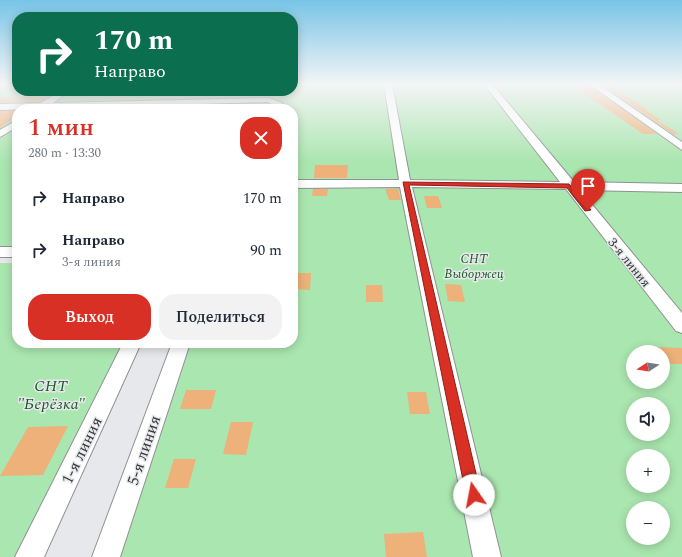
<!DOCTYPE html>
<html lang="ru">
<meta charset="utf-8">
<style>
body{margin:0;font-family:Spectral,serif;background:#f2f2f3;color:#1f2937;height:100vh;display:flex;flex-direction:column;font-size:15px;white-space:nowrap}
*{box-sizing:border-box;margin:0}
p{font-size:13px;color:#747a83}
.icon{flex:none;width:22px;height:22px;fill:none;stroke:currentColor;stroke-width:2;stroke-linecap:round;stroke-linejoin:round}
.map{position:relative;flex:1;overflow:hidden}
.panel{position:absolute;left:12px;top:104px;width:286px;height:244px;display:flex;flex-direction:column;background:#fff;border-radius:16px;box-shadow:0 2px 10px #0003}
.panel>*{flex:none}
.hud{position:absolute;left:12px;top:12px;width:286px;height:84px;border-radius:16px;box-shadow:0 2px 10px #0003;background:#0b6e4f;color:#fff;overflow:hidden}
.needle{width:26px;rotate:258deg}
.buttons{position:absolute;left:626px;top:345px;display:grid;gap:8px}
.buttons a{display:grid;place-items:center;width:44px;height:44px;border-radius:50%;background:#fff;box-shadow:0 2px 10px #0003;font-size:20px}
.pin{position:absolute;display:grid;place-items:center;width:34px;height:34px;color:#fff;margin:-41px -17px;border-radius:50% 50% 50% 0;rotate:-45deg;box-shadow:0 0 4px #0007}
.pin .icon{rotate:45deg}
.me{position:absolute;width:44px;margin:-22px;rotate:348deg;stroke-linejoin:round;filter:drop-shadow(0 0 3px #0008)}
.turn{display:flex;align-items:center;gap:14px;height:84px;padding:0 16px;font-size:18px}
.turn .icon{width:52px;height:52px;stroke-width:2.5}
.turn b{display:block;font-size:28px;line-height:34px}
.round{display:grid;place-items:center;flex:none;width:42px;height:42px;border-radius:16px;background:#f2f2f3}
.headline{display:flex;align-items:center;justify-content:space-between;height:68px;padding:0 16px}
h1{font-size:24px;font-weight:600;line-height:30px;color:#d93025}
.button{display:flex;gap:8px;margin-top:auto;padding:8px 16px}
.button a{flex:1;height:46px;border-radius:16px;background:#d93025;color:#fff;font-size:16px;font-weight:600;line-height:46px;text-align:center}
.button a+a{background:#f2f2f3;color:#1f2937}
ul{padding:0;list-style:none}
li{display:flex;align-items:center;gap:12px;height:52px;padding:0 16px}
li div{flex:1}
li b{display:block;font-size:15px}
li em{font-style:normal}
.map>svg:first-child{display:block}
.green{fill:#aae6af;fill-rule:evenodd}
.building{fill:#edb179}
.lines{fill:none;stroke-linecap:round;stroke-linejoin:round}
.minor-casing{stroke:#909194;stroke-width:2}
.minor{fill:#fff;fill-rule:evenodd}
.route{fill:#d93025;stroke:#8d1f18}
.labels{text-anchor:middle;stroke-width:3;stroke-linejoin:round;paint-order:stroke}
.park-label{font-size:13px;font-style:italic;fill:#1a5a26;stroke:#e6e8eb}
.street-label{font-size:13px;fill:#333435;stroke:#e6e8eb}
.near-park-label{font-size:16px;font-style:italic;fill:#1a5a26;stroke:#e6e8eb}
.near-street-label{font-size:16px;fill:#333435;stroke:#e6e8eb}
</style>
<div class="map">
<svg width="682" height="557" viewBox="0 0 682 557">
<rect width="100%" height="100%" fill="#e6e8eb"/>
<path class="green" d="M 0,84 L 17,84 L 17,91 L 293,91 L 293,84 L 682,84 L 682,557 L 106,557 L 181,343 L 293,343 L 293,109 L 278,109 L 270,100 L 264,109 L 17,109 L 17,252 L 0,252 ZM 633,352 L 663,352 L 663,382 L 633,382 ZM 633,404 L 663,404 L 663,434 L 633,434 ZM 633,456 L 663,456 L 663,486 L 633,486 ZM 633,508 L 663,508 L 663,538 L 633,538 Z
M 0,263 L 17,263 L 17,343 L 132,343 L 29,557 L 0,557 Z"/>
<path class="building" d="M 574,84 L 588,84 L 657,134 L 643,134 L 582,92 L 585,92 Z
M 601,84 L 608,84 L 617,89 L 648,110 L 646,110 L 661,120 L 657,120 L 679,134 L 673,134 Z
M 45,97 L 48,97 L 41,102 L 0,102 L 0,98 Z
M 0,111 L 17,111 L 17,116 L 0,128 Z
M 315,165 L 348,165 L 347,178 L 314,178 Z
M 313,189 L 328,189 L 327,196 L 312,196 Z
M 385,189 L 398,189 L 401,200 L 389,200 Z
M 424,196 L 438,196 L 442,208 L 427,208 Z
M 296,273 L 311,273 L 310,290 L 293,289 Z
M 445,284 L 461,285 L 465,302 L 448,301 Z
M 366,285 L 382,285 L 383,302 L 366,302 Z
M 656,347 L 682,348 L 682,364 L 668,364 L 663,357 L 663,352 L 660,352 Z
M 186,390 L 216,390 L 211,409 L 180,409 Z
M 407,392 L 426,392 L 430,414 L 410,414 Z
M 231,422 L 253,422 L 246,455 L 223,454 Z
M 68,426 L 43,475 L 0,476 L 28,427 Z
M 174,459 L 196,459 L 188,488 L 165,488 Z
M 423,532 L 427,557 L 386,557 L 384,534 Z"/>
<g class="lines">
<g class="minor-casing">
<path id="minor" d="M 384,84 L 392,84 L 410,180 L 560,182 L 484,84 L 492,84 L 574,182 L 682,184 L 682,192 L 580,190 L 682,313 L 682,333 L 676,331 L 566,189 L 412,187 L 501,557 L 473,557 L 400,187 L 293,188 L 293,180 L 399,180 Z
M 589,84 L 598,84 L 682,142 L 682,150 Z
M 60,91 L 69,91 L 53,103 L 269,98 L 282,103 L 283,109 L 275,109 L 275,106 L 268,102 L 0,110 L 0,104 L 41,103 Z
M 17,120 L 17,127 L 0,137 L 0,130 Z
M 0,247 L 17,247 L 17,257 L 0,257 Z
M 123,343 L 141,343 L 44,557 L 15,557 Z
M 172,343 L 190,343 L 120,557 L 92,557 Z"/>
</g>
<use href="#minor" class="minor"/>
</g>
<linearGradient id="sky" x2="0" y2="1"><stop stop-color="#78c4e6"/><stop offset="0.52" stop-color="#f4f5f6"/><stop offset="1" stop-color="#f4f5f6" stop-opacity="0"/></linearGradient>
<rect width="682" height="162" fill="url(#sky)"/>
<path class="route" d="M 403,182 L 569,184 L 591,210 L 585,211 L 567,188 L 409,185 L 481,495 L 479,500 L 474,502 L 469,500 L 466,495 Z"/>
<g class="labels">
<g class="park-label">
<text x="474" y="263">СНТ<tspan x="474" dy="15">Выборжец</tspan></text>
</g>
<g class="street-label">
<text transform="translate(630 262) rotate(51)" y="5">3-я линия</text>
</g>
<g class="near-park-label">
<text x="51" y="391">СНТ<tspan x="51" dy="18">"Берёзка"</tspan></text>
</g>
<g class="near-street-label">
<text transform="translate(81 450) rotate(-64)" y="6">1-я линия</text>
<text transform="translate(143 450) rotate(-71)" y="6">5-я линия</text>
</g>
</g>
</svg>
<div class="buttons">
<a><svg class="needle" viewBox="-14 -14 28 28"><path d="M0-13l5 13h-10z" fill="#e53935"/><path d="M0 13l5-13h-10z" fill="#747a83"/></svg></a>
<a><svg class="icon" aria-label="sound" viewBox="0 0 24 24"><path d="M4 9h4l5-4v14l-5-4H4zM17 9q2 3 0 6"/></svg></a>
<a>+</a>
<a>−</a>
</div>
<div class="pin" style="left:588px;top:210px;background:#d93025"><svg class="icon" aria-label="arrive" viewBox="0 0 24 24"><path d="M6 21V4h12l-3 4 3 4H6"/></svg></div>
<svg class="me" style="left:474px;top:495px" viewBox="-20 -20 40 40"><circle r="19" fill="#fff"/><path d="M0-13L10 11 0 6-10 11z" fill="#d93025"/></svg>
<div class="hud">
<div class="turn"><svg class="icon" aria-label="right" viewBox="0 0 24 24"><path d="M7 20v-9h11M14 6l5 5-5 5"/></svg><div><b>170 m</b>Направо</div></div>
</div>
<section class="panel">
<div class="headline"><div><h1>1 мин</h1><p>280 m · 13:30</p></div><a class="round" style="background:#d93025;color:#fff"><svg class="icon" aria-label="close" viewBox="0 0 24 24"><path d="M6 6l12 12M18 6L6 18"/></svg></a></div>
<ul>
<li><svg class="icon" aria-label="right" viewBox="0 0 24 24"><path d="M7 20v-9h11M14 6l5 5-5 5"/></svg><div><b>Направо</b></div><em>170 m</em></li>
<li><svg class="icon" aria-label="right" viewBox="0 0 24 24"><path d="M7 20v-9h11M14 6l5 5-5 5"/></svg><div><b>Направо</b><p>3-я линия</p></div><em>90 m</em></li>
</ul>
<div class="button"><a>Выход</a><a>Поделиться</a></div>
</section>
</div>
